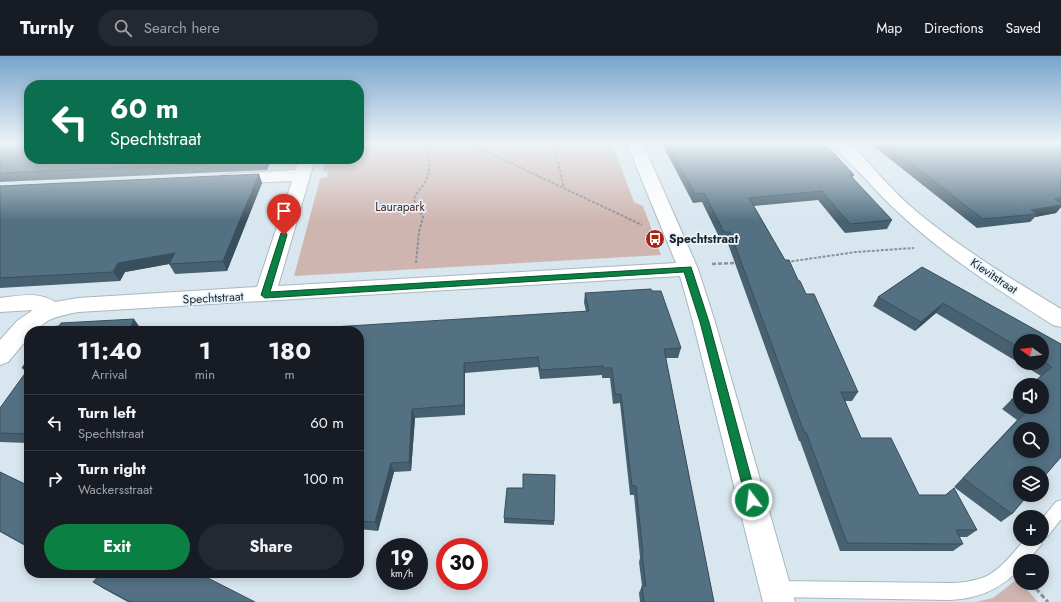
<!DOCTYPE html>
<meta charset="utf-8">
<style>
body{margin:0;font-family:Jost,sans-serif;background:#242831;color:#f1f3f6;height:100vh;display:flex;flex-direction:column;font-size:15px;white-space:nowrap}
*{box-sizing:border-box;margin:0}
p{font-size:13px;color:#9ea1a6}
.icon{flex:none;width:22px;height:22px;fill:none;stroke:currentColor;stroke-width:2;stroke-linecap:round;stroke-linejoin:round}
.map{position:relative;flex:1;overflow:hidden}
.drawer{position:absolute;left:24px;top:270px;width:340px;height:252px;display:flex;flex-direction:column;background:#171b24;border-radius:16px;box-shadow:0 2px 10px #0003}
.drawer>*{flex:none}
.banner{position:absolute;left:24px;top:24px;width:340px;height:84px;border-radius:16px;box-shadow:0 2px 10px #0003;background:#0b6e4f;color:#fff;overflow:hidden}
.needle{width:26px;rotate:285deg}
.controls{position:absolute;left:1013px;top:278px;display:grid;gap:8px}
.controls a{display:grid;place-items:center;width:36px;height:36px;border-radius:50%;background:#171b24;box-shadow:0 2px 10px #0003;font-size:20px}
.speed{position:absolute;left:376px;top:482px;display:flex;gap:8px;font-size:20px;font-weight:700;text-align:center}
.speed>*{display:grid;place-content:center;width:52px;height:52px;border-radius:50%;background:#171b24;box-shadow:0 2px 10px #0003;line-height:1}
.speed small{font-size:10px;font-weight:400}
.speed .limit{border:6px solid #d22;background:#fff;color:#111}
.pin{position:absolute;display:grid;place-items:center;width:34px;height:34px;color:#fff;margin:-41px -17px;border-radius:50% 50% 50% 0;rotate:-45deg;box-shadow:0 0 4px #0007}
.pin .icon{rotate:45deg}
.me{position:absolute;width:44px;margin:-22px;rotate:345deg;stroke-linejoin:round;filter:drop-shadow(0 0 3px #0008)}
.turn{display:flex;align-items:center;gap:14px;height:84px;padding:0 20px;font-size:18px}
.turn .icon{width:52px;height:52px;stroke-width:2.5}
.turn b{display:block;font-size:28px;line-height:34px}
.eta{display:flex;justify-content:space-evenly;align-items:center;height:68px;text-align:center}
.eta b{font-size:24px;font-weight:700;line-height:28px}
.button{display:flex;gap:8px;margin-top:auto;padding:8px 20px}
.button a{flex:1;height:46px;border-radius:24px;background:#0b8043;color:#fff;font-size:16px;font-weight:700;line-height:46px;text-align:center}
.button a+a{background:#242831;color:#f1f3f6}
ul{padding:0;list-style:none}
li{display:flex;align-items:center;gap:12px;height:56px;padding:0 20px;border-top:1px solid #363941}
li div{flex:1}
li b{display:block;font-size:15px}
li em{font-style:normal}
header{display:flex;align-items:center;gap:24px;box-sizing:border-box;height:56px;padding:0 20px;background:#171b24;border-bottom:1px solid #363941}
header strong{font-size:19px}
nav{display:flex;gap:22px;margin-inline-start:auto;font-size:14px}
.search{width:280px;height:36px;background:#242831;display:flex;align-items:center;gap:10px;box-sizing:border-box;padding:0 14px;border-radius:22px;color:#9ea1a6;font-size:15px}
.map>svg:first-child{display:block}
.green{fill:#cfb5b0}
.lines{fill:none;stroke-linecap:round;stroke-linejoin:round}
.service-casing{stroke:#aab7bf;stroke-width:2}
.minor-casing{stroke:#aab7bf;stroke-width:2}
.path-far2{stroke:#89939a;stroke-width:2;stroke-dasharray:3 1.5;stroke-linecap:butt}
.path-far1{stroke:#89939a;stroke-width:2.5;stroke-dasharray:4 2;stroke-linecap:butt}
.path{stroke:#89939a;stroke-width:3;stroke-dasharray:5 2.5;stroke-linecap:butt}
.service{fill:#fff;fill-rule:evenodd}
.minor{fill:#fff;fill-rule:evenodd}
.wall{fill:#476171;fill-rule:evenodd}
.shaded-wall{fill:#3a4f5c}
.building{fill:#537183;stroke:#3a4f5c;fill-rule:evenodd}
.route{fill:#0b8043;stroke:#07532c}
.labels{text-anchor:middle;stroke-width:3.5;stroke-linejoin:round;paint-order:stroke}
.park-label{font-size:12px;fill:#52211a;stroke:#e5f3fc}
.poi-label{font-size:12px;font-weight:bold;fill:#1c2124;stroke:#e5f3fc;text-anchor:start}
.street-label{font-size:12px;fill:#1c2124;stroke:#e5f3fc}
</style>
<header>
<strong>Turnly</strong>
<div class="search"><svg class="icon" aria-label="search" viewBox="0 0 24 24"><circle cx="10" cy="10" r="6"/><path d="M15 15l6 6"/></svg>Search here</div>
<nav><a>Map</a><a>Directions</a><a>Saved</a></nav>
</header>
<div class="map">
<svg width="1061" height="546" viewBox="0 0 1061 546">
<rect width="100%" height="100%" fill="#d8e6ef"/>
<path class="green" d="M 359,88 L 612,88 L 634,146 L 643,150 L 661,199 L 294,220 L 320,123 L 327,121 L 328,116 L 323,115 L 326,103 L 359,103 Z
M 1016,524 L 1020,526 L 1038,546 L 976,546 L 993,542 Z"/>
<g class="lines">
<g class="service-casing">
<path id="service" d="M 1061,444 L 1061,463 L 1048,480 L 1043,482 L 1041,489 L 1027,505 L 1020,505 L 1020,513 C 999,534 977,543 948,544 L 776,541 L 770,539 L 768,533 L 770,527 L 776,525 L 948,527 C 959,527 971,526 982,522 C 999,516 1014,496 1025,483 L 1042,483 L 1042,463 L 1056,446 Z"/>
</g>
<g class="minor-casing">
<path id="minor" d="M 627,88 L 643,88 L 698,213 L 715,266 L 795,546 L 763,546 L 693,266 L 680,220 L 78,256 C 68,258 58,260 49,264 C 42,268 37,275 29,275 L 29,281 L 8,306 L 0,309 L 0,284 L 17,265 L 33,254 L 0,256 L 0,242 C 20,240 37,235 55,246 L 78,242 L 257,231 L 292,125 L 229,128 L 223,127 L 221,123 L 223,119 L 229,118 L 295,114 L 299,103 L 315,103 L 278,230 L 676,207 Z
M 835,88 L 851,88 C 873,111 893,136 917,156 C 962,193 1011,223 1061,253 L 1061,271 L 1053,269 C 984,225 917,182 863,120 C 853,110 842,100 835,88 Z"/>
</g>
<path class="path-far2" d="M 470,88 L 642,169
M 553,88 L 564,131
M 787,206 L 856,196 L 914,192
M 416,207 L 419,176 L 423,161 L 414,144 C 415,137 420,134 424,128 C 432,116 430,100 425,88
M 731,207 L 736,207"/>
<path class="path-far1" d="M 712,208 L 736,207"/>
<path class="path" d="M 1031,527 L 1048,546"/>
<use href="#service" class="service"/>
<use href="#minor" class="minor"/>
</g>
<path class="wall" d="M 0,88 L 271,103 L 267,114 L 0,126 Z
M 662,88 L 825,88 L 854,119 L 852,122 L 892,164 L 887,173 L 845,177 L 818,144 L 754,150 L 785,204 L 806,238 L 858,336 L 852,345 L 844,345 L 861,382 L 919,439 L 945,439 L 954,432 L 977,474 L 967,481 L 959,481 L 963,488 L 953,495 L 840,495 L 800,385 L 799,385 L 727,185 L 721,185 L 702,146 L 693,147 Z
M 871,88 L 1061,88 L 1061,151 L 1056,157 L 1035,161 L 1030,166 L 977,172 Z
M 259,118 L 262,127 L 227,215 L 175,218 L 169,208 L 125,216 L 120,225 L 0,232 L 0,130 Z
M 922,211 L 1061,288 L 1012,458 L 1001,466 L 954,431 L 1017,364 L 1002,353 L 1011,344 L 1020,337 L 1020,351 L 1042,351 L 1041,320 L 936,257 L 915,275 L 873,250 L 878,241 ZM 1020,285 L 1042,285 L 1042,307 L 1020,307 Z
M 585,237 L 681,292 L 678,302 L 666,302 L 714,546 L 640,546 L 639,537 L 642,530 L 639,506 L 640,502 L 634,439 L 630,439 L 620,347 L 613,348 L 610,322 L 602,322 L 602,319 L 540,323 L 538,311 L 465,317 L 465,359 L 415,362 L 411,415 L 394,416 L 378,475 L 359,473 L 359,275 L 586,256 L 584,246 Z
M 29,302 L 29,387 L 0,386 L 0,352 L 26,316 L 22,312 Z
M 0,416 L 29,430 L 29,492 L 0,476 Z
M 555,419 L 554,469 L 504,467 L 504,462 Z
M 93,526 L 255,546 L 128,546 L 104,533 Z"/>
<path class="shaded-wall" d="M 264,103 L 271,103 L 267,114 L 264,105 Z
M 259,118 L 262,127 L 227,215 L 223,205 Z
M 1061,149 L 1061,151 L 1056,157 L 1035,161 L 1037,158 L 1031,154 Z
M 175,197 L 180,206 L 125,216 L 120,225 L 113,216 L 118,207 Z
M 943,247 L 936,257 L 915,275 L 921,266 Z
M 134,263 L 141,273 L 140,275 L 128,275 Z
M 464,307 L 465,317 L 465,359 L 464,349 Z
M 412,353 L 415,362 L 411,415 L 409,406 Z
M 391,407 L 394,416 L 378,475 L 375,466 Z"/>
<path class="building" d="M 0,88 L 29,88 L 29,103 L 264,103 L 264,105 L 0,117 Z
M 668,88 L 825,88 L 854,119 L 850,119 L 892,164 L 850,168 L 822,135 L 749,142 L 785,204 L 789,204 L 798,224 L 800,225 L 806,238 L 814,238 L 858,336 L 841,336 L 861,382 L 891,382 L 919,439 L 946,439 L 954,432 L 977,474 L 956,474 L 963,488 L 847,487 L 806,376 L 804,376 L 730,176 L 724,176 L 704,137 L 695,138 Z
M 886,88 L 1061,88 L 1061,142 L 1055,143 L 1061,147 L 1061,149 L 1031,154 L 1037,158 L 983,163 Z
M 259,118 L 223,205 L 169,208 L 175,197 L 118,207 L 113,216 L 0,222 L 0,130 Z
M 922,211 L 1061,288 L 1061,401 L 1042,423 L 1042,417 L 1020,417 L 1020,439 L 1028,439 L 1012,458 L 963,422 L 1027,355 L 1022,351 L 1042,351 L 1042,329 L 1030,329 L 1052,311 L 1042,305 L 1042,285 L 1020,285 L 1020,292 L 943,247 L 921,266 L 878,241 ZM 1020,373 L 1042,373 L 1042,395 L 1020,395 Z
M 651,233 L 652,235 L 661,235 L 681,292 L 664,293 L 714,546 L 644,546 L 642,530 L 646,530 L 642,498 L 643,498 L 636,430 L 632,430 L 621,338 L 615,338 L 612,312 L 603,312 L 603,310 L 540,314 L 538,301 L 464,307 L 464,349 L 412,353 L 409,406 L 391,407 L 375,466 L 359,465 L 359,275 L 268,275 L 589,255 L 585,237 Z
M 134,263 L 128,275 L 46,275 L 49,271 L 59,270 L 61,267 Z
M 29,302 L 29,311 L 22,312 Z
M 29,312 L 29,378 L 0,377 L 0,352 Z
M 1020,337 L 1020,350 L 1011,344 Z
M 0,416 L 29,430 L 29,491 L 0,475 Z
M 523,418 L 555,419 L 554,465 L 504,462 L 507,432 L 523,432 Z
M 101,517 L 198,517 L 255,546 L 130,546 L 93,526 Z"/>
<linearGradient id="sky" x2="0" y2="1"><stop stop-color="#77a4cb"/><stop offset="0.53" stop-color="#edf4f8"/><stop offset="1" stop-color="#edf4f8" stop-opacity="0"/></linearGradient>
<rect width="1061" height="165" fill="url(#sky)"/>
<path class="route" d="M 281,177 L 286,177 L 287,179 L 270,236 L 691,211 L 709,266 L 757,444 L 756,448 L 752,449 L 748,448 L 746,444 L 700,266 L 684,216 L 265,242 L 261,239 Z"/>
<defs>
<g id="bus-disc" transform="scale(1)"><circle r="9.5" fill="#af2112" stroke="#e5f3fc"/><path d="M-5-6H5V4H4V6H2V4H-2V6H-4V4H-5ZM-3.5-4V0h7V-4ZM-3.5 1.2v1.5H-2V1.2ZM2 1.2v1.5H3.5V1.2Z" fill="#fff"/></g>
</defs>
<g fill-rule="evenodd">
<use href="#bus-disc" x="655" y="183"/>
</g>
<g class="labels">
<g class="park-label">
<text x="400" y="155">Laurapark</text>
</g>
<g class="poi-label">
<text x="669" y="187">Spechtstraat</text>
</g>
<g class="street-label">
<text transform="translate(994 220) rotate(34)" y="4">Kievitstraat</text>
<text transform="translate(213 242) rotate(-3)" y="4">Spechtstraat</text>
</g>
</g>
</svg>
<div class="controls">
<a><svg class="needle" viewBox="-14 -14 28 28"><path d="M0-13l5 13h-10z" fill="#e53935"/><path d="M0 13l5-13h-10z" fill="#9ea1a6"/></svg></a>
<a><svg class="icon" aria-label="sound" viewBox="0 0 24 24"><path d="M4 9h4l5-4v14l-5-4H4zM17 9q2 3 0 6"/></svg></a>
<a><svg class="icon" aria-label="search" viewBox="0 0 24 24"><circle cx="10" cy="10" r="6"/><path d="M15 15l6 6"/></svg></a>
<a><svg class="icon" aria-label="layers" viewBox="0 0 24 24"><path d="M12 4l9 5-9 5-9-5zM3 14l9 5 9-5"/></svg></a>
<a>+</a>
<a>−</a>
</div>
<div class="speed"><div>19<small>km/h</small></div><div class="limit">30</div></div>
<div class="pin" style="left:284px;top:179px;background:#d93025"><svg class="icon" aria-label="arrive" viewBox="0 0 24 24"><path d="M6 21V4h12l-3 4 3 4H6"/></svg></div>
<svg class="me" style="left:752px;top:444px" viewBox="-20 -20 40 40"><circle r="17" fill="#0b8043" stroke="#fff" stroke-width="3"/><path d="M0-11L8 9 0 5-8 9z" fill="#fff"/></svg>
<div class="banner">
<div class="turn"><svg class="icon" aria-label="left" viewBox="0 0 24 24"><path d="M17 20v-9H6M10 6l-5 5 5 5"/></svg><div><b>60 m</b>Spechtstraat</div></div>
</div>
<section class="drawer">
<div class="eta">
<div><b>11:40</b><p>Arrival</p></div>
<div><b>1</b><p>min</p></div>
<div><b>180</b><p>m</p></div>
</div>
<ul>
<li><svg class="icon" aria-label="left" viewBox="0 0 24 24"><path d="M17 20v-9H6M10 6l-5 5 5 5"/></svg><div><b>Turn left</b><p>Spechtstraat</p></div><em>60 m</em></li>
<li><svg class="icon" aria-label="right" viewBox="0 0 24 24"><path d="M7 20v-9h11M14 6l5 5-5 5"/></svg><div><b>Turn right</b><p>Wackersstraat</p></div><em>100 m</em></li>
</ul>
<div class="button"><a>Exit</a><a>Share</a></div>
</section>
</div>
